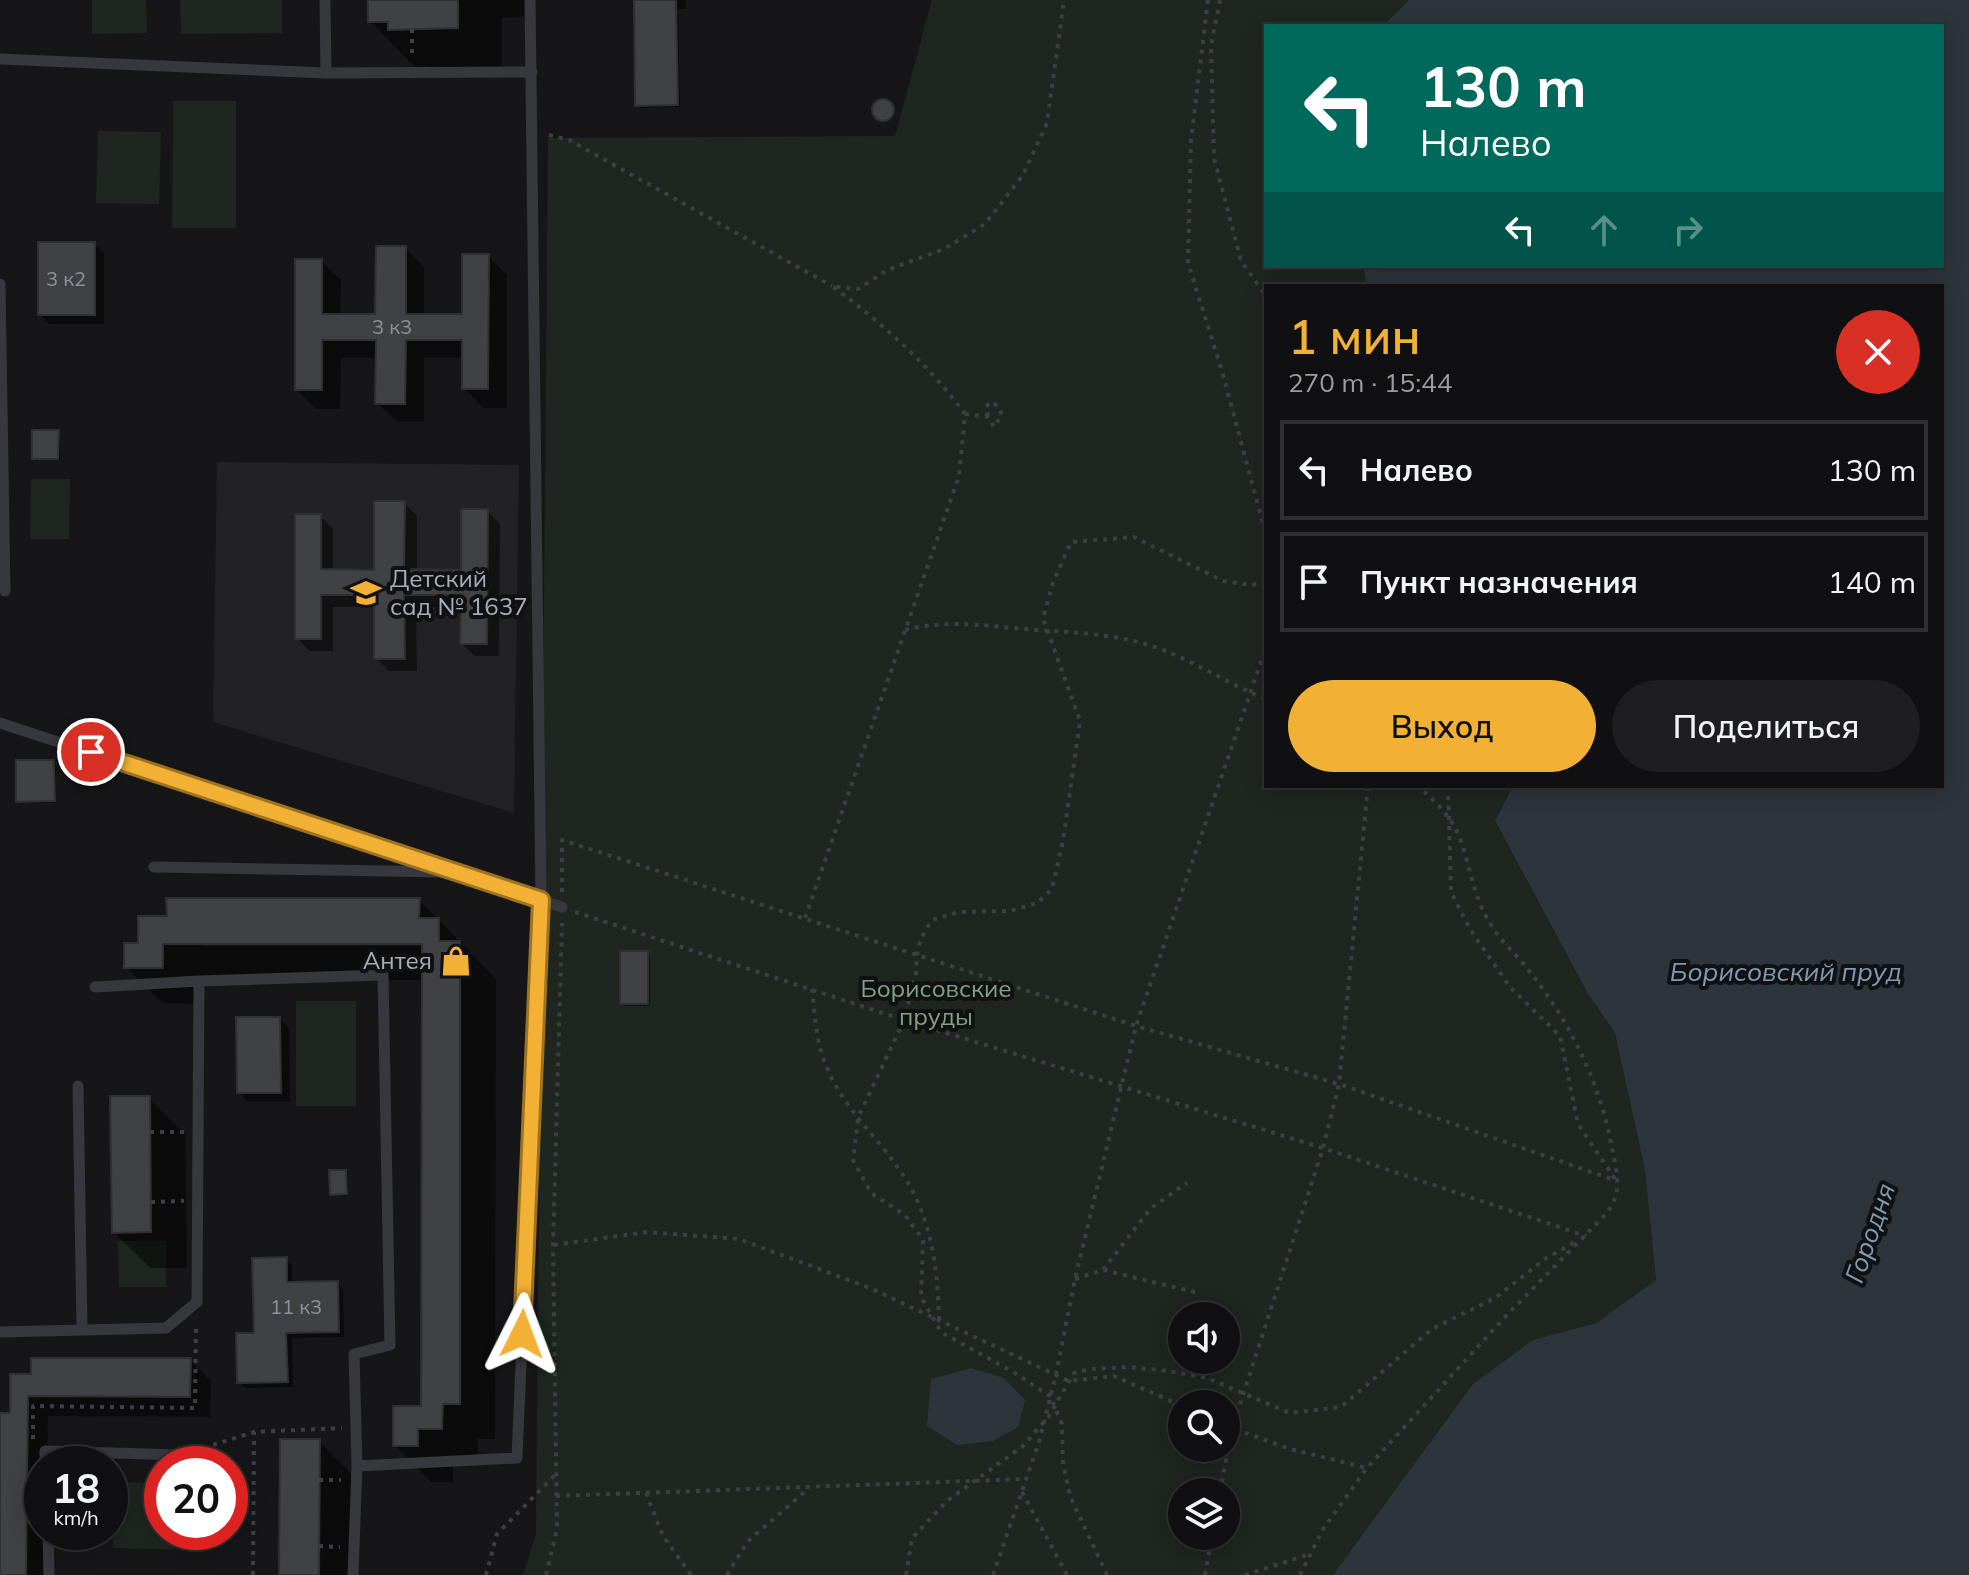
<!DOCTYPE html>
<html lang="ru">
<meta charset="utf-8">
<style>
body{margin:0;font-family:Mulish,sans-serif;background:#1e1e20;color:#f1f3f6;height:100vh;display:flex;flex-direction:column;font-size:30px;white-space:nowrap}
*{box-sizing:border-box;margin:0}
p{font-size:26px;color:#9c9d9f}
.icon{flex:none;width:44px;height:44px;fill:none;stroke:currentColor;stroke-width:2;stroke-linecap:round;stroke-linejoin:round}
.map{position:relative;flex:1;overflow:hidden}
.details{position:absolute;left:1264px;top:284px;width:680px;height:504px;display:flex;flex-direction:column;background:#101012;border-radius:0px;box-shadow:0 4px 20px #0003,0 0 0 2px #303032}
.details>*{flex:none}
.hud{position:absolute;left:1264px;top:24px;width:680px;height:244px;border-radius:0px;box-shadow:0 4px 20px #0003,0 0 0 2px #303032;background:#00695c;color:#fff;overflow:hidden}
.buttons{position:absolute;left:1168px;top:1302px;display:grid;gap:16px}
.buttons a{display:grid;place-items:center;width:72px;height:72px;border-radius:50%;background:#101012;box-shadow:0 4px 20px #0003,0 0 0 2px #303032;font-size:40px}
.speed{position:absolute;left:24px;top:1446px;display:flex;gap:16px;font-size:40px;font-weight:700;text-align:center}
.speed>*{display:grid;place-content:center;width:104px;height:104px;border-radius:50%;background:#101012;box-shadow:0 4px 20px #0003,0 0 0 2px #303032;line-height:1}
.speed small{font-size:20px;font-weight:400}
.speed .limit{border:12px solid #d22;background:#fff;color:#111}
.pin{position:absolute;display:grid;place-items:center;width:68px;height:68px;color:#fff;margin:-34px;border:4px solid #fff;border-radius:50%;box-shadow:0 2px 8px #0007}
.me{position:absolute;width:88px;margin:-44px;rotate:3deg;stroke-linejoin:round;filter:drop-shadow(0 0 6px #0008)}
.turn{display:flex;align-items:center;gap:28px;height:168px;padding:0 24px;font-size:36px}
.turn .icon{width:104px;height:104px;stroke-width:2.5}
.turn b{display:block;font-size:56px;line-height:68px}
.lanes{display:flex;align-items:center;height:76px;padding:0 24px;background:#0003;justify-content:center;gap:40px;direction:ltr}
.lanes .off{opacity:.35}
.round{display:grid;place-items:center;flex:none;width:84px;height:84px;border-radius:42px;background:#1e1e20}
.summary{display:flex;align-items:center;justify-content:space-between;height:136px;padding:0 24px}
h1{font-size:48px;font-weight:600;line-height:60px;color:#f2b134}
.action{display:flex;gap:16px;margin-top:auto;padding:16px 24px}
.action a{flex:1;height:92px;border-radius:48px;background:#f2b134;color:#111;font-size:32px;font-weight:600;line-height:92px;text-align:center}
.action a+a{background:#1e1e20;color:#f1f3f6}
ul{padding:0;list-style:none}
li{display:flex;align-items:center;gap:24px;height:100px;margin:0 16px 12px;padding:0 8px;border:4px solid #303032;border-radius:0px}
li div{flex:1}
li b{display:block;font-size:30px}
li em{font-style:normal}
.map>svg:first-child{display:block}
.built{fill:#222225}
.green{fill:#1e261f;fill-rule:evenodd}
.water{fill:#2c353c}
.shadow{fill:#0007;fill-rule:evenodd}
.building{fill:#404145;stroke:#303034;stroke-width:2}
.lines{fill:none;stroke-linecap:round;stroke-linejoin:round}
.path{stroke:#3d3f44;stroke-width:4;stroke-dasharray:4 6;stroke-linecap:butt}
.service{stroke:#37383d;stroke-width:11}
.route-casing{stroke:#9d7322;stroke-width:20}
.route{stroke:#f2b134;stroke-width:14}
.labels{text-anchor:middle;stroke-width:8;stroke-linejoin:round;paint-order:stroke}
.number-label{font-size:20px;fill:#8e929b}
.poi-label{font-size:24px;fill:#a8adb8;stroke:#111113;text-anchor:start}
.park-label{font-size:24px;fill:#7fa381;stroke:#111113}
.water-label{font-size:26px;font-style:italic;fill:#7f9bb3;stroke:#111113}
</style>
<div class="map">
<svg width="1969" height="1575" viewBox="0 0 1969 1575">
<rect width="100%" height="100%" fill="#161618"/>
<path class="built" d="M 217,462 L 519,465 L 514,813 L 213,722 Z"/>
<path class="green" d="M 92,0 L 146,0 L 147,33 L 92,34 Z
M 180,0 L 282,0 L 282,33 L 181,34 Z
M 932,0 L 1409,0 L 1387,22 L 1386,26 L 1266,26 L 1266,266 L 1363,266 L 1367,286 L 1266,286 L 1266,786 L 1513,786 L 1495,822 L 1588,994 L 1615,1033 L 1645,1171 L 1656,1280 L 1596,1323 L 1533,1340 L 1333,1575 L 523,1575 L 536,1533 L 548,138 L 895,136 ZM 1182,1316 L 1226,1316 L 1226,1360 L 1182,1360 ZM 1182,1404 L 1226,1404 L 1226,1448 L 1182,1448 ZM 1182,1492 L 1226,1492 L 1226,1536 L 1182,1536 Z
M 173,101 L 236,101 L 236,228 L 172,228 Z
M 98,131 L 161,132 L 159,204 L 96,203 Z
M 31,479 L 70,479 L 69,539 L 30,539 Z
M 296,1001 L 356,1001 L 356,1106 L 296,1106 Z
M 118,1241 L 166,1241 L 166,1287 L 119,1287 Z
M 115,1482 L 162,1483 L 162,1532 L 194,1532 L 193,1550 L 113,1548 Z"/>
<path class="water" d="M 1409,0 L 1969,0 L 1969,1575 L 1333,1575 L 1473,1384 L 1533,1340 L 1596,1323 L 1656,1280 L 1645,1171 L 1615,1033 L 1588,994 L 1495,821 L 1513,786 L 1942,786 L 1942,286 L 1367,286 L 1363,266 L 1942,266 L 1942,26 L 1386,26 L 1387,22 Z
M 971,1368 L 1004,1378 L 1025,1400 L 1018,1427 L 993,1441 L 957,1445 L 927,1426 L 931,1379 Z"/>
<path class="shadow" d="M 370,0 L 525,0 L 525,17 L 502,18 L 502,73 L 435,74 L 427,66 L 415,67 L 370,21 Z
M 636,0 L 686,0 L 686,9 L 678,9 L 680,107 L 640,108 L 637,105 Z
M875 111a10 10 0 1 1 20 0a10 10 0 1 1-20 0Z
M 94,244 L 104,253 L 104,324 L 49,324 L 40,314 Z
M 405,248 L 424,267 L 424,316 L 464,316 L 488,256 L 507,275 L 507,408 L 483,408 L 464,388 L 464,358 L 424,358 L 424,422 L 397,422 L 377,403 L 378,358 L 341,358 L 340,409 L 316,409 L 297,390 L 321,261 L 341,280 L 340,316 L 377,316 Z
M 58,432 L 60,434 L 60,460 L 36,460 L 34,458 Z
M 404,503 L 417,516 L 417,572 L 463,572 L 487,511 L 500,524 L 499,656 L 475,656 L 462,644 L 463,607 L 416,607 L 417,671 L 389,671 L 376,658 L 376,607 L 333,607 L 333,651 L 310,651 L 297,638 L 320,516 L 333,529 L 333,571 L 376,572 Z
M 53,762 L 56,764 L 56,803 L 21,803 L 18,801 Z
M 419,900 L 496,979 L 495,1439 L 478,1439 L 478,1465 L 453,1465 L 453,1482 L 431,1482 L 395,1445 L 423,1408 L 424,980 L 199,979 L 199,1004 L 162,1003 L 126,967 L 126,945 ZM 202,942 L 432,942 L 432,946 L 202,946 Z
M 648,953 L 650,956 L 650,1006 L 625,1006 L 622,1003 Z
M 280,1019 L 289,1028 L 290,1102 L 248,1102 L 239,1092 Z
M 149,1098 L 185,1134 L 187,1268 L 150,1268 L 114,1232 Z
M 345,1172 L 348,1174 L 348,1196 L 334,1196 L 332,1194 Z
M 286,1259 L 292,1265 L 292,1284 L 337,1283 L 343,1289 L 344,1337 L 292,1338 L 293,1387 L 245,1388 L 239,1382 Z
M 190,1360 L 211,1381 L 210,1417 L 48,1416 L 47,1464 L 42,1464 L 42,1532 L 47,1532 L 47,1575 L 0,1575 L 0,1415 L 12,1415 L 33,1376 Z
M 319,1441 L 355,1478 L 354,1575 L 281,1575 Z"/>
<path class="building" d="M 368,0 L 458,0 L 458,28 L 388,30 L 388,22 L 368,22 Z
M 634,0 L 676,0 L 678,105 L 635,106 Z
M872 110a11 11 0 1 1 22 0a11 11 0 1 1-22 0Z
M 38,242 L 95,242 L 95,315 L 38,315 Z
M 376,246 L 406,246 L 406,314 L 462,314 L 462,254 L 489,254 L 488,389 L 462,389 L 462,340 L 406,340 L 405,404 L 375,404 L 376,340 L 322,340 L 322,390 L 295,390 L 295,259 L 322,259 L 322,314 L 375,314 Z
M 32,430 L 59,430 L 58,459 L 32,459 Z
M 374,501 L 405,501 L 404,569 L 461,570 L 461,509 L 488,509 L 487,644 L 460,644 L 461,595 L 404,595 L 405,659 L 374,659 L 374,595 L 321,595 L 321,639 L 295,639 L 295,514 L 321,514 L 321,569 L 374,570 Z
M 16,760 L 54,760 L 55,801 L 16,802 Z
M 166,898 L 420,898 L 419,918 L 439,918 L 439,941 L 460,941 L 460,1404 L 443,1404 L 442,1429 L 418,1429 L 418,1446 L 393,1446 L 393,1406 L 421,1406 L 422,944 L 163,944 L 163,968 L 124,968 L 124,943 L 138,943 L 138,916 L 167,916 Z
M 620,951 L 648,951 L 648,1004 L 620,1004 Z
M 236,1017 L 280,1017 L 281,1093 L 237,1093 Z
M 110,1096 L 150,1096 L 151,1232 L 112,1233 Z
M 329,1170 L 346,1170 L 347,1194 L 330,1195 Z
M 287,1257 L 287,1282 L 338,1281 L 339,1332 L 286,1333 L 288,1382 L 237,1383 L 236,1333 L 254,1333 L 252,1258 Z
M 31,1358 L 191,1358 L 190,1397 L 28,1396 L 26,1575 L 0,1575 L 0,1413 L 10,1413 L 10,1374 L 31,1374 Z
M 280,1439 L 320,1439 L 319,1575 L 279,1575 Z"/>
<g class="lines">
<path class="path" d="M 1208,0 L 1191,140 L 1188,263 L 1222,371 L 1266,535
M 1220,0 L 1211,46 L 1214,158 L 1241,261 L 1266,296
M 412,29 L 412,59
M 549,135 L 569,140 L 832,286
M 965,414 L 988,417 L 994,427 L 1002,415 L 998,406 L 990,402 L 986,407 L 988,417
M 905,630 C 954,617 1002,629 1052,631 C 1086,633 1122,636 1155,647 C 1193,660 1228,684 1266,699
M 1448,786 L 1451,892 L 1471,931 L 1510,987 L 1560,1036 L 1578,1124 L 1615,1179
M 562,892 L 562,840 L 1136,1026 L 1339,1084 L 1617,1181
M 575,912 L 904,1020 L 1323,1148 L 1586,1236
M 805,918 L 959,476 L 965,414 C 927,363 883,324 832,286 L 858,289 L 887,270 L 944,249 L 985,224 L 1023,175 L 1047,123 L 1064,0
M 812,989 C 815,1015 816,1044 827,1068 C 847,1117 895,1151 917,1200 C 934,1238 938,1279 939,1320
M 150,1132 L 184,1132
M 151,1202 L 184,1201
M 554,1245 L 647,1232 L 739,1239 L 870,1288 L 1069,1381 L 1114,1376 L 1182,1406
M 1103,1270 L 1151,1208 L 1187,1183
M 1075,1279 L 1103,1270 L 1199,1293
M 1226,1426 L 1290,1449 L 1367,1468
M 33,1439 L 33,1406 L 195,1408 L 196,1325
M 194,1451 L 254,1432 L 342,1428
M 319,1480 L 341,1480
M 1022,1492 L 1067,1575
M 1220,1492 L 1232,1429 L 1323,1148 L 1339,1084 L 1368,786
M 646,1493 L 663,1536 L 691,1575
M 556,1496 L 1025,1479
M 33,1523 L 33,1476
M 319,1546 L 340,1547
M 253,1575 L 254,1432
M 486,1575 L 497,1534 L 556,1474
M 546,1575 L 557,1529 L 553,1246 L 562,923
M 727,1575 L 747,1542 L 809,1488
M 906,1575 L 912,1538 L 948,1500 L 1022,1447 L 1049,1416 L 1074,1373 L 1090,1369 L 1129,1367 L 1168,1371 L 1207,1378 L 1290,1413 L 1341,1407 L 1432,1329 L 1495,1298 L 1545,1259 L 1577,1241
M 993,1575 L 1039,1442 L 1056,1374 L 1075,1279 L 1136,1026 L 1266,647
M 1107,1575 L 1070,1496 L 1063,1464 L 1062,1424 L 1050,1396 L 1013,1372 L 941,1332 L 921,1297 L 923,1240 L 905,1215 L 871,1193 L 853,1160 L 858,1118 L 904,1020 L 916,974 L 917,954 L 921,938 L 932,920 L 959,912 L 1010,911 L 1037,903 L 1052,889 L 1063,841 L 1080,721 L 1043,618 L 1053,583 L 1071,542 L 1134,537 L 1223,581 L 1251,585 L 1266,582
M 1205,1575 L 1212,1536
M 1245,1575 L 1310,1554
M 1300,1575 L 1323,1529 L 1367,1468 L 1505,1317 L 1607,1213 C 1610,1208 1614,1202 1616,1196 C 1620,1181 1615,1163 1612,1148 C 1600,1083 1571,1024 1530,972 C 1517,955 1502,943 1491,925 C 1475,900 1471,872 1462,844 C 1455,820 1436,802 1418,786"/>
<path class="service" d="M 325,0 L 326,73
M 0,59 L 326,73 L 532,72
M 0,284 L 5,591
M 0,723 L 562,907
M 154,867 L 443,872
M 199,981 L 383,975 L 390,1345 L 354,1354 L 357,1466
M 78,1086 L 82,1330
M 0,1332 L 166,1328 L 197,1302 L 199,981 L 95,987
M 45,1464 L 45,1451 L 180,1455
M 48,1532 L 49,1575
M 353,1575 L 357,1466 L 517,1458 L 541,900 L 530,0"/>
</g>
<g class="lines">
<g class="route-casing">
<path id="route" d="M 91,752 L 541,900 L 522,1334"/>
</g>
<use href="#route" class="route"/>
</g>
<defs>
<g id="school-bare" transform="scale(2.4)"><path d="M0-5L7-2L0 1L-7-2ZM-4 1L0 2.5L4 1V4Q0 6-4 4Z" fill="#f2b134" stroke="#111113" stroke-width="2.5" paint-order="stroke"/></g>
<g id="shop-bare" transform="scale(2.4)"><path d="M-5-2.5h2.3a2.7 3.5 0 0 1 5.4 0H5L5.5 6h-11ZM-1.5-2.5h3a1.5 2.3 0 0 0-3 0Z" fill="#f2b134" stroke="#111113" stroke-width="2.5" paint-order="stroke"/></g>
</defs>
<g fill-rule="evenodd">
<use href="#school-bare" x="366" y="593"/>
<use href="#shop-bare" x="456" y="961"/>
</g>
<g class="labels">
<g class="number-label">
<text x="66" y="286">3 к2</text>
<text x="392" y="334">3 к3</text>
<text x="296" y="1314">11 к3</text>
</g>
<g class="poi-label">
<text x="390" y="587">Детский<tspan x="390" dy="28">сад № 1637</tspan></text>
<text x="432" y="969" text-anchor="end">Антея</text>
</g>
<g class="park-label">
<text x="936" y="997">Борисовские<tspan x="936" dy="28">пруды</tspan></text>
</g>
<g class="water-label">
<text x="1786" y="981">Борисовский пруд</text>
<text transform="translate(1870 1233) rotate(-71)" y="9">Городня</text>
</g>
</g>
</svg>
<div class="buttons">
<a><svg class="icon" aria-label="sound" viewBox="0 0 24 24"><path d="M4 9h4l5-4v14l-5-4H4zM17 9q2 3 0 6"/></svg></a>
<a><svg class="icon" aria-label="search" viewBox="0 0 24 24"><circle cx="10" cy="10" r="6"/><path d="M15 15l6 6"/></svg></a>
<a><svg class="icon" aria-label="layers" viewBox="0 0 24 24"><path d="M12 4l9 5-9 5-9-5zM3 14l9 5 9-5"/></svg></a>
</div>
<div class="speed"><div>18<small>km/h</small></div><div class="limit">20</div></div>
<div class="pin" style="left:91px;top:752px;background:#d93025"><svg class="icon" aria-label="arrive" viewBox="0 0 24 24"><path d="M6 21V4h12l-3 4 3 4H6"/></svg></div>
<svg class="me" style="left:522px;top:1334px" viewBox="-20 -20 40 40"><path d="M0-17L14 15 0 8-14 15z" fill="#f2b134" stroke="#fff" stroke-width="4"/></svg>
<div class="hud">
<div class="turn"><svg class="icon" aria-label="left" viewBox="0 0 24 24"><path d="M17 20v-9H6M10 6l-5 5 5 5"/></svg><div><b>130 m</b>Налево</div></div>
<div class="lanes"><svg class="icon" aria-label="left" viewBox="0 0 24 24"><path d="M17 20v-9H6M10 6l-5 5 5 5"/></svg><svg class="icon off" aria-label="ahead" viewBox="0 0 24 24"><path d="M12 20V5M6 11l6-6 6 6"/></svg><svg class="icon off" aria-label="right" viewBox="0 0 24 24"><path d="M7 20v-9h11M14 6l5 5-5 5"/></svg></div>
</div>
<section class="details">
<div class="summary"><div><h1>1 мин</h1><p>270 m · 15:44</p></div><a class="round" style="background:#d93025;color:#fff"><svg class="icon" aria-label="close" viewBox="0 0 24 24"><path d="M6 6l12 12M18 6L6 18"/></svg></a></div>
<ul>
<li><svg class="icon" aria-label="left" viewBox="0 0 24 24"><path d="M17 20v-9H6M10 6l-5 5 5 5"/></svg><div><b>Налево</b></div><em>130 m</em></li>
<li><svg class="icon" aria-label="arrive" viewBox="0 0 24 24"><path d="M6 21V4h12l-3 4 3 4H6"/></svg><div><b>Пункт назначения</b></div><em>140 m</em></li>
</ul>
<div class="action"><a>Выход</a><a>Поделиться</a></div>
</section>
</div>
